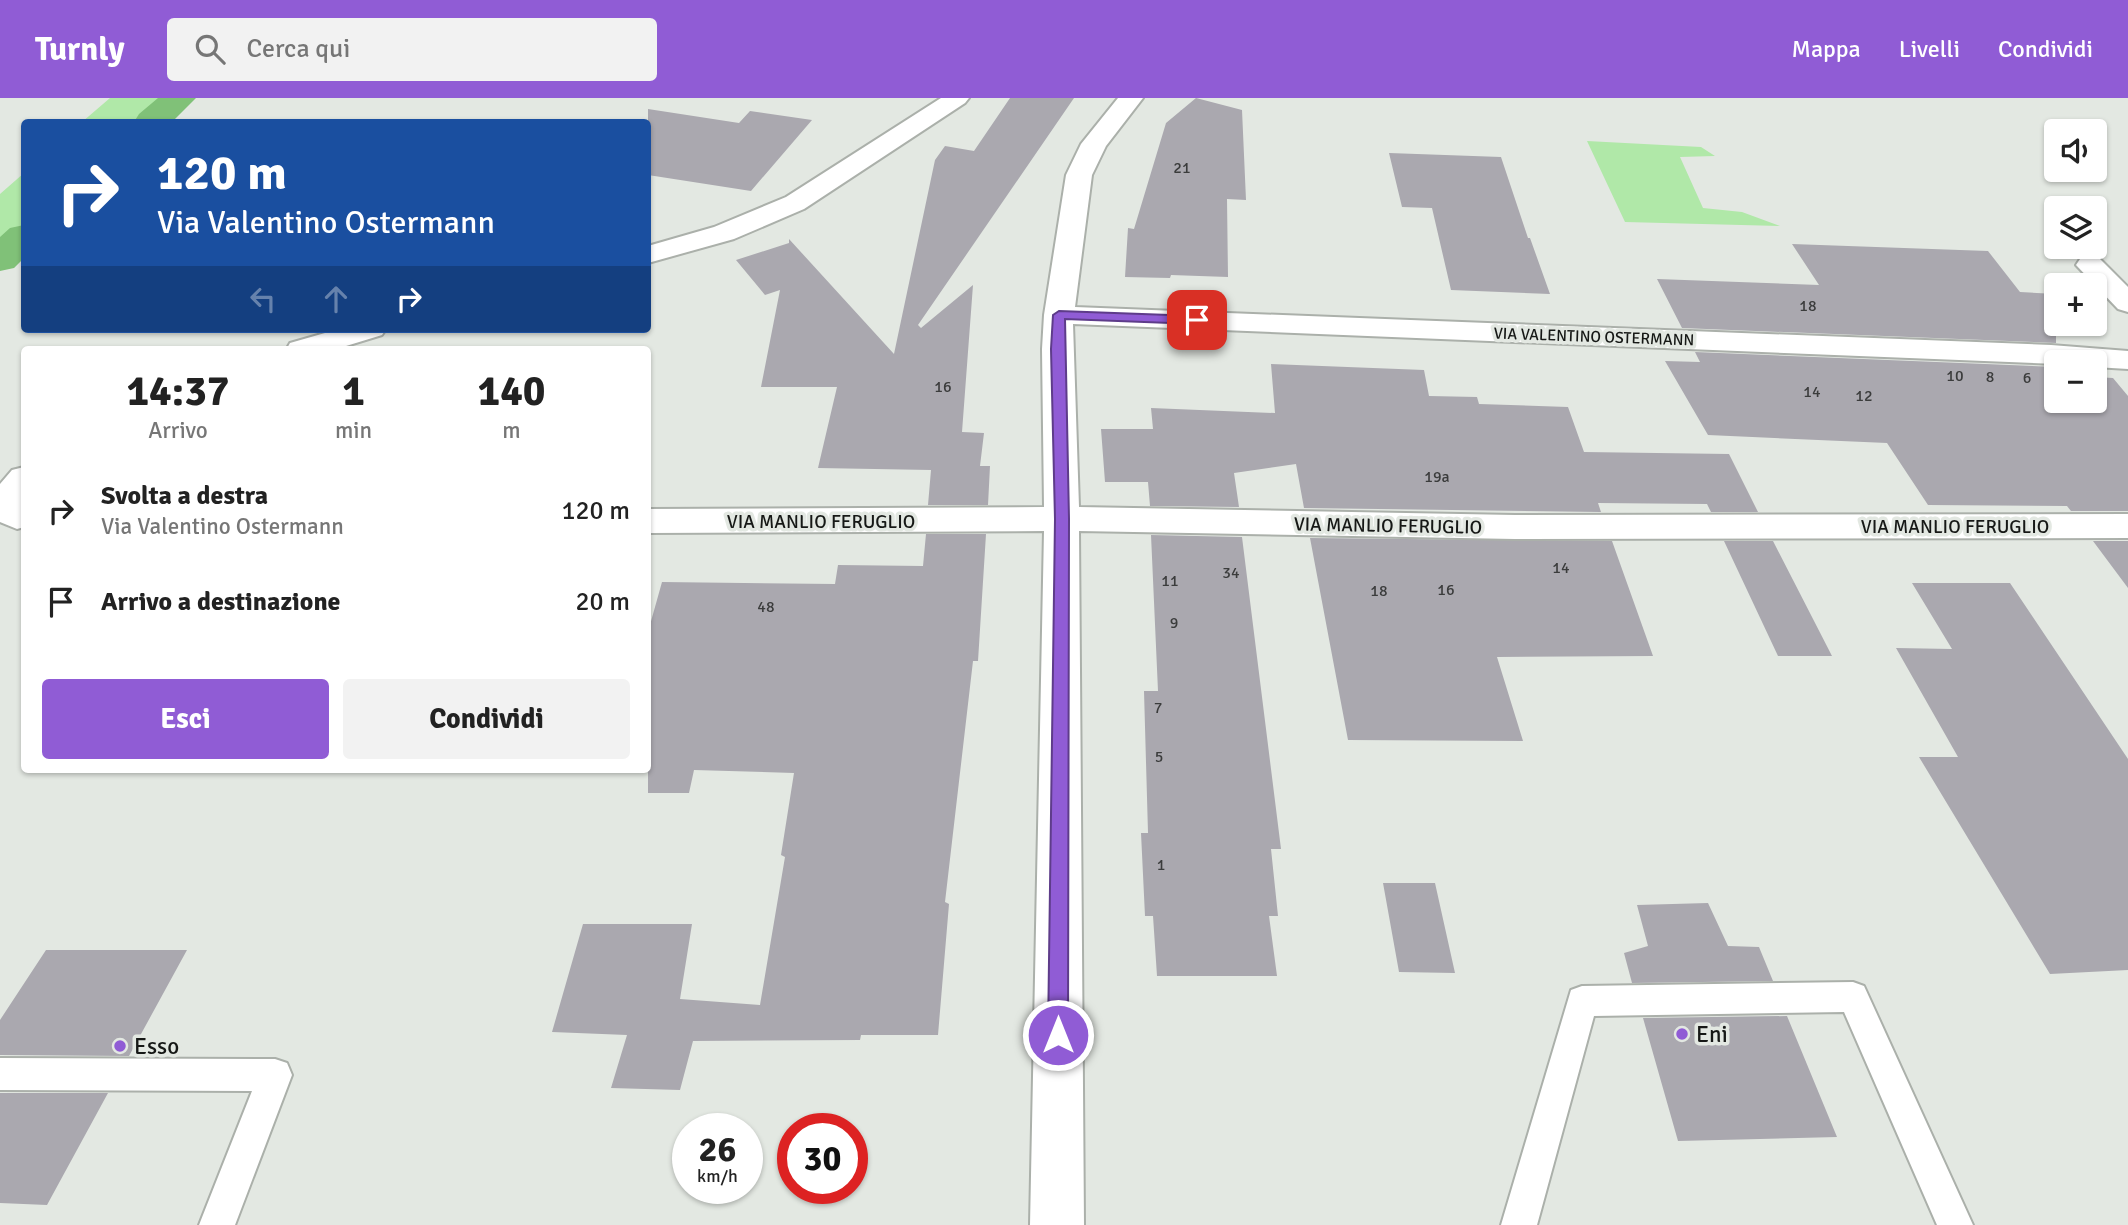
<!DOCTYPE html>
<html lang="it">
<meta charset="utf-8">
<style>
body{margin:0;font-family:Signika,sans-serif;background:#f2f2f2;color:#222;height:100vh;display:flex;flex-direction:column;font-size:26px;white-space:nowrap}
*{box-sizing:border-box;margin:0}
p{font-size:23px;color:#767676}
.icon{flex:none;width:38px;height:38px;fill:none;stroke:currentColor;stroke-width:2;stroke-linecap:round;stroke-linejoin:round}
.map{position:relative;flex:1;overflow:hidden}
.side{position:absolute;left:21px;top:248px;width:630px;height:427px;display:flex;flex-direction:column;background:#fff;border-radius:7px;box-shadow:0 2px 5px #0004}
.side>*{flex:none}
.guide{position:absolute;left:21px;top:21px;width:630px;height:214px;border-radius:7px;box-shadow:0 2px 5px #0004;background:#1a4fa0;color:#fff;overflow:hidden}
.tools{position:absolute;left:2044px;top:21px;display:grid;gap:14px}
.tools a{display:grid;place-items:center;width:63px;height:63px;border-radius:7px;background:#fff;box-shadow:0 2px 5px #0004;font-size:35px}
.speed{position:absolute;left:672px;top:1015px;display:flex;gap:14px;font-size:35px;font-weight:700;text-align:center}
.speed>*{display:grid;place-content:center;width:91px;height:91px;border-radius:50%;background:#fff;box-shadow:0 2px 5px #0004;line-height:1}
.speed small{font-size:18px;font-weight:400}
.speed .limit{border:10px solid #d22;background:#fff;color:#111}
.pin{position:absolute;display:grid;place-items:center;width:60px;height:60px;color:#fff;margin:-30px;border-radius:14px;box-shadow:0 4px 10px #0006}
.me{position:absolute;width:77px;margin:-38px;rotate:0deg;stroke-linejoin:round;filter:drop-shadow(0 0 5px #0008)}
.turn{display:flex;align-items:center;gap:24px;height:147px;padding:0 21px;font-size:32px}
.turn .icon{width:91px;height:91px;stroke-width:2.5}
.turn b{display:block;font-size:49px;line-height:60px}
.lanes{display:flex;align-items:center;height:66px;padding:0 21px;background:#0003;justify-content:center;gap:35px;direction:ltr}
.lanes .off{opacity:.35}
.eta{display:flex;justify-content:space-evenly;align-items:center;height:119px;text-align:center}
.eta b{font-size:42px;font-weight:700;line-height:49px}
.cta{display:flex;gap:14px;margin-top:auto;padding:14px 21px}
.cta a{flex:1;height:80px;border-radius:7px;background:#905cd5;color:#fff;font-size:28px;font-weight:700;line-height:80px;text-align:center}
.cta a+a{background:#f2f2f2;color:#222}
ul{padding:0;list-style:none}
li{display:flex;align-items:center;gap:21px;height:91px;padding:0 21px}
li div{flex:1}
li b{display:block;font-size:26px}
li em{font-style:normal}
header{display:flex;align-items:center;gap:42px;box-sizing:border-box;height:98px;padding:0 35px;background:#905cd5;color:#fff}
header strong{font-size:33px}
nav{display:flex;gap:38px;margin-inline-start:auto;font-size:24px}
.search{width:490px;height:63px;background:#f2f2f2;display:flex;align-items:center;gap:18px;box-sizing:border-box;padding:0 24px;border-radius:7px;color:#767676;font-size:26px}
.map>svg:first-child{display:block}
.green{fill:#b0e8a8}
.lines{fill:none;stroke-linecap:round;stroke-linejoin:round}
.canal{fill:#80c178;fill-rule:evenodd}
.building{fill:#aaa8af}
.service-casing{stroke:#abb0aa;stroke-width:4}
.minor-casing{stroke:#abb0aa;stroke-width:4}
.service{fill:#fff;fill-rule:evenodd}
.minor{fill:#fff;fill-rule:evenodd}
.route{fill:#905cd5;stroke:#5e3c8a;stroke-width:2}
.poi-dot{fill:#905cd5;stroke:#e3e8e2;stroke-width:2.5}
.labels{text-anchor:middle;stroke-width:7;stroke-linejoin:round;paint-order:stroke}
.number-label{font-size:16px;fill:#3b3c3c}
.far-street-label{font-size:16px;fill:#161816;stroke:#e3e8e2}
.street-label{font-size:19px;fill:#161816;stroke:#e3e8e2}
.near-poi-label{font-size:23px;fill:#161816;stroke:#e3e8e2;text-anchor:start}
</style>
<header>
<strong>Turnly</strong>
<div class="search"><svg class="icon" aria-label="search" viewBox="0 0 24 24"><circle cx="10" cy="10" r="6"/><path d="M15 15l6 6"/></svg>Cerca qui</div>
<nav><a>Mappa</a><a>Livelli</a><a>Condividi</a></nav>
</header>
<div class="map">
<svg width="2128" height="1127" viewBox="0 0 2128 1127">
<rect width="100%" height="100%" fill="#e3e8e2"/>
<path class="green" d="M 110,0 L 169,0 L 142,24 L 82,24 Z
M 1587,43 L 1701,49 L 1715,58 L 1680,59 L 1703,110 L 1742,114 L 1780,128 L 1625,124 Z
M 24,75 L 24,128 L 0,150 L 0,96 Z"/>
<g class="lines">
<path class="canal" d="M 158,0 L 196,0 L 172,24 L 134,24 L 139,16 Z
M 24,127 L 24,160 L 14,170 L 0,173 L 0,139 L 10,130 Z"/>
</g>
<path class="building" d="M 1010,0 L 1074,0 L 918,227 L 921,230 L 973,187 L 962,334 L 984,335 L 980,368 L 990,368 L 988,407 L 928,407 L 931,372 L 818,370 L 837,289 L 761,289 L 780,192 L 765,197 L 736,162 L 789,145 L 789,141 L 894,256 L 935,62 L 945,48 L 974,53 Z
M 1196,0 L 1242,12 L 1246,102 L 1227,101 L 1228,179 L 1171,177 L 1170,180 L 1125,179 L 1128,130 L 1134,131 L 1166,25 Z
M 648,11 L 739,25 L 750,13 L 812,22 L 751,93 L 648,77 Z
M 1389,55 L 1501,59 L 1528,140 L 1530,140 L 1550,196 L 1451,192 L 1432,110 L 1402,109 Z
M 1792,146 L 1988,153 L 2020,194 L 2056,196 L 2056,245 L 1682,230 L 1657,181 L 1819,187 Z
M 1695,254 L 2056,269 L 2056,303 L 2095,303 L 2095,279 L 2113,280 L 2128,298 L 2128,413 L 2071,413 L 2067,408 L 1928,407 L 1887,345 L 1708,337 L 1665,263 L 1700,264 Z
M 1271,266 L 1424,272 L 1429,298 L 1477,299 L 1479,306 L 1568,309 L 1584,354 L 1729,356 L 1758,414 L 1711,414 L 1707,406 L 1598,405 L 1601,414 L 1304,410 L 1296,366 L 1234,375 L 1239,409 L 1150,408 L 1148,384 L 1105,384 L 1101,331 L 1153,331 L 1151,310 L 1275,315 Z
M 926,436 L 986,436 L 978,563 L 973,563 L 945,804 L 949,806 L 938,937 L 861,937 L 860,942 L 693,943 L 680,992 L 611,990 L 627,937 L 552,934 L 583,826 L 692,826 L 680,901 L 760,907 L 785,759 L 781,757 L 794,675 L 694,672 L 689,695 L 648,695 L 648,534 L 662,484 L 835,486 L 838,467 L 923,468 Z
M 1151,437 L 1242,439 L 1281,751 L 1271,751 L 1278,818 L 1269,818 L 1277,878 L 1157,878 L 1153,818 L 1145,818 L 1141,735 L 1148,735 L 1144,593 L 1158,593 Z
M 1310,440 L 1612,443 L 1653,558 L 1497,559 L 1523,643 L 1348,642 Z
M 1724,443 L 1773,443 L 1832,558 L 1778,558 Z
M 2093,443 L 2128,443 L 2128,490 Z
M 1912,485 L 2010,485 L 2128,661 L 2128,872 L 2050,876 L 1919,659 L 1958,659 L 1896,550 L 1952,551 Z
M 1383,785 L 1435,785 L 1455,875 L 1399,874 Z
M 1708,805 L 1728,848 L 1759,849 L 1773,883 L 1632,885 L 1624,855 L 1648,848 L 1637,807 Z
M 46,852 L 187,852 L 129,958 L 0,957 L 0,922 Z
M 1787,918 L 1837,1039 L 1678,1043 L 1643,920 Z
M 0,995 L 108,995 L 47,1107 L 0,1105 Z"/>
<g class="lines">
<g class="service-casing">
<path id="service" d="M 1853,884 L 1864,888 L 1973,1127 L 1937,1127 L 1844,914 L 1594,918 L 1537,1127 L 1501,1127 L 1571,892 L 1582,888 Z
M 0,960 L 275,961 L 287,965 L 292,977 L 235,1127 L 199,1127 L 252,993 L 0,992 Z"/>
</g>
<g class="minor-casing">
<path id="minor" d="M 941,0 L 969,0 L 965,5 L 804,111 L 734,141 L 648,165 L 648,148 L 714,129 L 786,99 Z
M 1118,0 L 1143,0 L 1106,48 L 1092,77 L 1075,209 L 2051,247 L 2128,253 L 2128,271 L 2095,269 L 2095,264 L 2056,266 L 1073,226 L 1079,409 L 1515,417 L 2128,416 L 2128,440 L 1515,441 L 1079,433 L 1084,1127 L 1030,1127 L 1044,433 L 648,435 L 648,411 L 1044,409 L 1042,251 L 1044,217 L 1066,77 L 1081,46 Z
M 2090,159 L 2100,161 L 2128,189 L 2128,214 L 2118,211 L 2076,167 L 2080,161 Z
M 339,231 L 386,231 L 382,237 L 333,252 L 286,252 L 290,245 Z
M 24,369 L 24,429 L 17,431 L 0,424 L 0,386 L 12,372 Z"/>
</g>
<use href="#service" class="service"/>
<use href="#minor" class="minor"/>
</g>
<path class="route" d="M 1059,213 L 1197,218 L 1203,222 L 1197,226 L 1065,221 L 1069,421 L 1068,937 L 1065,944 L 1058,946 L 1051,944 L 1048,937 L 1055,421 L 1051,251 L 1053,217 Z"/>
<g class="poi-dot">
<circle cx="1682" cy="936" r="7"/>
<circle cx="120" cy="948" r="7"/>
</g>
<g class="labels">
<g class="number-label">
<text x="1182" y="75">21</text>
<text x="1808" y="213">18</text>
<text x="1955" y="283">10</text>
<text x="1990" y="284">8</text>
<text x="2027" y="285">6</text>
<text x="943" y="294">16</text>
<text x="1812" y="299">14</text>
<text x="1864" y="303">12</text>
<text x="1437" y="384">19a</text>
<text x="1561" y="475">14</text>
<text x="1231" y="480">34</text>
<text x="1170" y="488">11</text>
<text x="1446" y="497">16</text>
<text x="1379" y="498">18</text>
<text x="766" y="514">48</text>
<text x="1174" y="530">9</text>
<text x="1158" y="615">7</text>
<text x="1159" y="664">5</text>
<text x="1161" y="772">1</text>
</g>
<g class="far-street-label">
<text transform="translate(1594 238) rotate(2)" y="6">VIA VALENTINO OSTERMANN</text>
</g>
<g class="street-label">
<text x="821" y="430">VIA MANLIO FERUGLIO</text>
<text transform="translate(1388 427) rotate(1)" y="7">VIA MANLIO FERUGLIO</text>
<text x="1955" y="435">VIA MANLIO FERUGLIO</text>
</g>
<g class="near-poi-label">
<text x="1696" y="944">Eni</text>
<text x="134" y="956">Esso</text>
</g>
</g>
</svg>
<div class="tools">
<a><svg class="icon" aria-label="sound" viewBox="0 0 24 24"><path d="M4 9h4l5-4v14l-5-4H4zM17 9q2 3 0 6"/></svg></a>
<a><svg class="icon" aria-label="layers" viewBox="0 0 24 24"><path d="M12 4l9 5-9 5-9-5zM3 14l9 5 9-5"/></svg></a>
<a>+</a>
<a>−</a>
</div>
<div class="speed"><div>26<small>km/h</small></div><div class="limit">30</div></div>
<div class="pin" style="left:1197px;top:222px;background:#d93025"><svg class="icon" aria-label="arrive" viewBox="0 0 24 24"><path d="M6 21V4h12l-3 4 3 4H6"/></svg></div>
<svg class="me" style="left:1058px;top:937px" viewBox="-20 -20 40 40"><circle r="17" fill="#905cd5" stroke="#fff" stroke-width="3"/><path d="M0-11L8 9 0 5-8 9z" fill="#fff"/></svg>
<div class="guide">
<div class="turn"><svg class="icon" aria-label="right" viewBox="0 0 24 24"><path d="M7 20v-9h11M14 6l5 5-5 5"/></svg><div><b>120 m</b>Via Valentino Ostermann</div></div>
<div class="lanes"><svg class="icon off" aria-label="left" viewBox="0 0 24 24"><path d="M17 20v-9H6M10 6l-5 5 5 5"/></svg><svg class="icon off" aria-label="ahead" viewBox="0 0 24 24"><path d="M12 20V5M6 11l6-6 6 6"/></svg><svg class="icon" aria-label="right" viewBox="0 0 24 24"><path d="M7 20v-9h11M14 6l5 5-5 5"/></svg></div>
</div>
<section class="side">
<div class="eta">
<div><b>14:37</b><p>Arrivo</p></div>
<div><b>1</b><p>min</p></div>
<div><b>140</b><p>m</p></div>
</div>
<ul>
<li><svg class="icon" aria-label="right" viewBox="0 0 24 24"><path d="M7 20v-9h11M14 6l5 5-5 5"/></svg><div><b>Svolta a destra</b><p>Via Valentino Ostermann</p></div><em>120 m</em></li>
<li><svg class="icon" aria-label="arrive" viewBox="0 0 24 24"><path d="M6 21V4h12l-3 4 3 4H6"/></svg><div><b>Arrivo a destinazione</b></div><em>20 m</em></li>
</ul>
<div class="cta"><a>Esci</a><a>Condividi</a></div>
</section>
</div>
